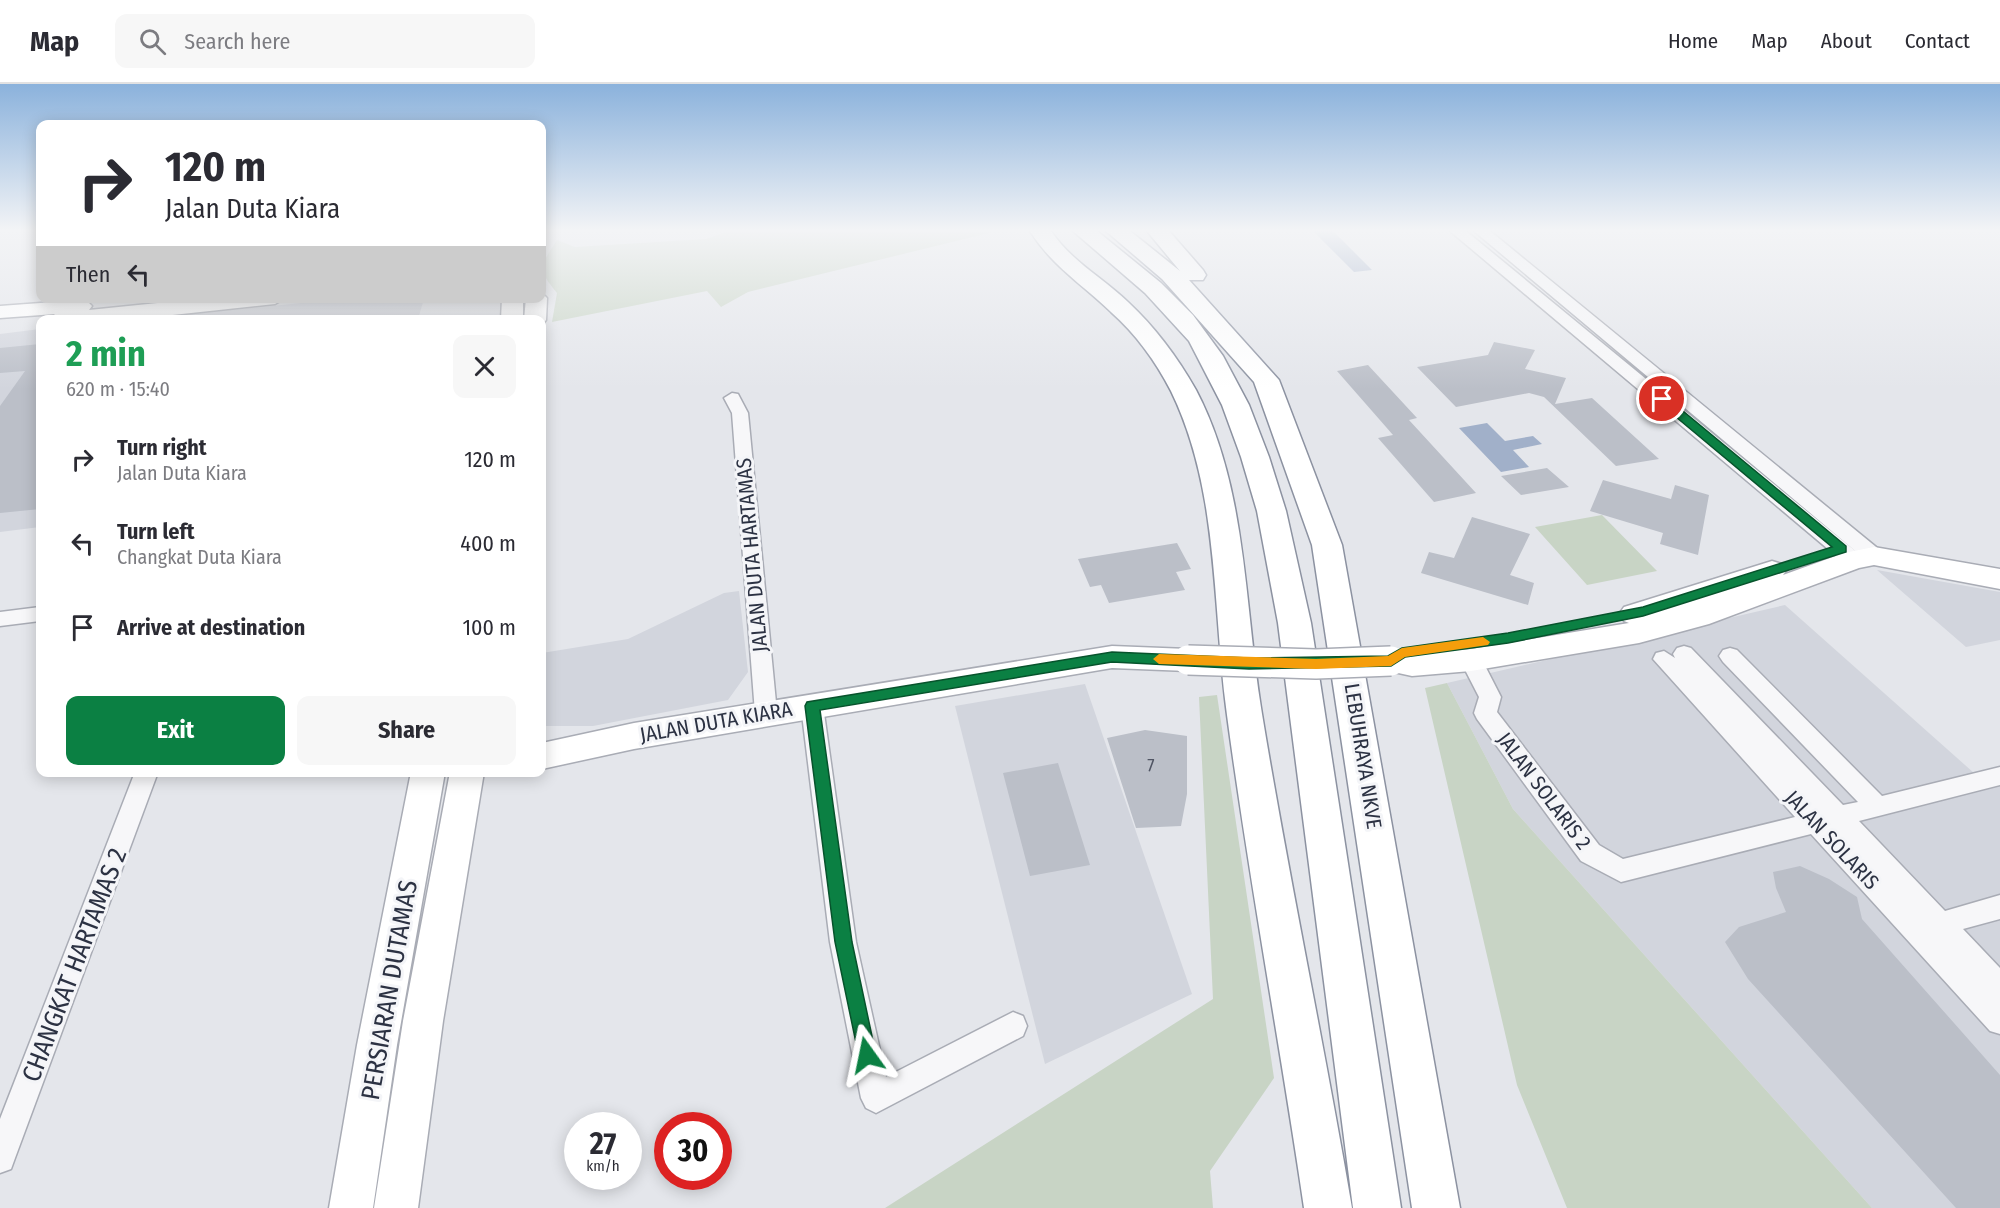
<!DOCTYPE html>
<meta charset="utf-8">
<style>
body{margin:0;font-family:"Fira Sans Condensed",sans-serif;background:#f7f7f7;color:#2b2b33;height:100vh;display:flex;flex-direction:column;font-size:22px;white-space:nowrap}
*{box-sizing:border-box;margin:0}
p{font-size:20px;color:#7c7c81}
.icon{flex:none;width:33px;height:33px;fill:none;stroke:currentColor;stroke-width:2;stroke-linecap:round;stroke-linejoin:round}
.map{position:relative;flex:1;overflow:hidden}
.panel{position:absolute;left:36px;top:231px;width:510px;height:462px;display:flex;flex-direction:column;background:#fff;border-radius:12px;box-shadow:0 3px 15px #0003}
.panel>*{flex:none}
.hud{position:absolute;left:36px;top:36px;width:510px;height:183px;border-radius:12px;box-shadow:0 3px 15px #0003;background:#fff;color:#2b2b33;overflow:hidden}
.speed{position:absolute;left:564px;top:1028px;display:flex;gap:12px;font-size:30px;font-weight:700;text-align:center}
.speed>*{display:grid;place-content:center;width:78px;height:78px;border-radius:50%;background:#fff;box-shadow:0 3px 15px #0003;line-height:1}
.speed small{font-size:15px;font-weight:400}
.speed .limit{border:9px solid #d22;background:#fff;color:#111}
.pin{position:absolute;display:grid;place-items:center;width:51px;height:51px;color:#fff;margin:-26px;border:3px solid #fff;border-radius:50%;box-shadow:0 2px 6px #0007}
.me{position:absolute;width:66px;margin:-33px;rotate:348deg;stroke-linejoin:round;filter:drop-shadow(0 0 4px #0008)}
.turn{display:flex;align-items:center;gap:21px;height:126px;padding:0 30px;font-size:27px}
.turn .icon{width:78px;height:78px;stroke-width:2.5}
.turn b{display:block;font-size:42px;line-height:51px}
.then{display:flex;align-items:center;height:57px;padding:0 30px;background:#0003;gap:12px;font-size:22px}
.round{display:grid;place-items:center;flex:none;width:63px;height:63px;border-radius:12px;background:#f7f7f7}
.headline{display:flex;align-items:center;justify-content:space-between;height:102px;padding:0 30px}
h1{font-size:36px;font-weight:700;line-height:45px;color:#1e9e55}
.cta{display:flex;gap:12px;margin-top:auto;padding:12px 30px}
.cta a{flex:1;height:69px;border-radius:12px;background:#0b8043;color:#fff;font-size:24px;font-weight:700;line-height:69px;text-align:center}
.cta a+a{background:#f7f7f7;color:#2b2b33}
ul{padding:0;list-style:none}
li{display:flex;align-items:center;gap:18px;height:84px;padding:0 30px}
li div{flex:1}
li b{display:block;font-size:22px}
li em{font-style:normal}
header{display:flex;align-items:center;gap:36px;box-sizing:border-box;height:84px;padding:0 30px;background:#fff;border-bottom:2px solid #e1e1e2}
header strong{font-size:28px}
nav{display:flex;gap:33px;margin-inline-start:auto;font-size:21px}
.search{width:420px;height:54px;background:#f7f7f7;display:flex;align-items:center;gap:15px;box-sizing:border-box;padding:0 21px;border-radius:12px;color:#7c7c81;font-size:22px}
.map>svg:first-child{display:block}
.built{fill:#d2d5dd}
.green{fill:#c8d4c5}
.water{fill:#a1b0c9}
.building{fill:#bbbfc8}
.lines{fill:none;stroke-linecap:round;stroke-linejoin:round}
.street-casing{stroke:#a9acb5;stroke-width:3}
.secondary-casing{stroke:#a9acb5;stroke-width:3}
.highway-casing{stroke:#8c92a1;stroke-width:3}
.street{fill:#f7f7f9;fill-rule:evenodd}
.secondary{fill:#fff;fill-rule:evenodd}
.highway{fill:#fff;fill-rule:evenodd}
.secondary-bridge-casing{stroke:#a9acb5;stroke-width:32;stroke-linecap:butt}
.secondary-bridge{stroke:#fff;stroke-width:29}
.route{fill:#0b8043;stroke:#07532c;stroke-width:1.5}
.slow{fill:#f59e0b}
.labels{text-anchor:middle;stroke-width:6;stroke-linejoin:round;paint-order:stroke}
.number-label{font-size:18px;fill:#505564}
.street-label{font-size:21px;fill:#2c3243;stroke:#f4f5f8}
.near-street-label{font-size:26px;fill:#2c3243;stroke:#f4f5f8}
</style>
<header>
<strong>Map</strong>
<div class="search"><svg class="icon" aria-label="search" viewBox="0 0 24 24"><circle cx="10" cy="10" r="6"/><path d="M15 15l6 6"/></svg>Search here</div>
<nav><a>Home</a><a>Map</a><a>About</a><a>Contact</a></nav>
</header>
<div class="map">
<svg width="2000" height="1124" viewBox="0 0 2000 1124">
<rect width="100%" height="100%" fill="#e4e6eb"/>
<path class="built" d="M 351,214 L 424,215 L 418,235 L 141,235 Z
M 40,245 L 40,443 L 0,448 L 0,250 Z
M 1877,486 L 2000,508 L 2000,556 L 1966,563 Z
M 739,507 L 748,588 L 728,616 L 593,642 L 542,642 L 542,569 L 628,555 L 724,509 Z
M 1785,521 L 1974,689 L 2000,682 L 2000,1124 L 1872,1124 L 1513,725 L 1447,599 Z
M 1085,600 L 1192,910 L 1045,980 L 955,622 Z"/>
<path class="green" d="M 728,147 L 997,147 L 748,208 L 721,223 L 707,207 L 552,238 L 557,209 C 536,183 540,183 557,156 L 575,163 L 706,155 Z
M 1602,431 L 1657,487 L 1587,501 L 1535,443 Z
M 1447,599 L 1513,725 L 1872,1124 L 1567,1124 L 1517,1001 L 1425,604 Z
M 1217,611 L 1274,994 L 1210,1087 L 1213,1124 L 885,1124 L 1213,915 L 1199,613 Z"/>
<path class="water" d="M 1313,147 L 1333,147 L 1372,186 L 1354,188 Z
M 1487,339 L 1505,357 L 1533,352 L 1542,360 L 1513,366 L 1529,383 L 1501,388 L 1459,344 Z"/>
<path class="building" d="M 1494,258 L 1535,266 L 1525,285 L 1566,294 L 1555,320 L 1592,314 L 1659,375 L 1616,382 L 1544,313 L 1529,309 L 1456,323 L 1417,283 L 1488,271 Z
M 40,260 L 40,425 L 0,429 L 0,322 L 25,287 L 0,289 L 0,264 Z
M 1368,281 L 1417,334 L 1409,336 L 1476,409 L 1434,418 L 1378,354 L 1393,351 L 1337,287 Z
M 1547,384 L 1569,403 L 1521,411 L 1501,392 Z
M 1603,396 L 1671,415 L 1675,401 L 1709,411 L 1698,471 L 1660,460 L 1663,449 L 1590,427 Z
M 1472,433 L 1530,450 L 1510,491 L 1534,499 L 1528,521 L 1421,489 L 1429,468 L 1454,474 Z
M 1177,459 L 1191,485 L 1176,488 L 1185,506 L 1109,519 L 1101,501 L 1090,503 L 1078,475 Z
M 1145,646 L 1187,652 L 1187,710 L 1181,742 L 1136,744 L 1107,654 Z
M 1058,679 L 1090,781 L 1030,792 L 1003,689 Z
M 1800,782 L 1829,795 L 1857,813 L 1862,835 L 2000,991 L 2000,1124 L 1956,1124 L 1748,895 L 1725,858 L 1739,843 L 1786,828 L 1776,804 L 1773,788 Z"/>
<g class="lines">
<g class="street-casing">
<path id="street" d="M 1450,147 L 1466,147 L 1859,470 L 1474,147 L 1490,147 L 1881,467 L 1884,472 L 1881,477 L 1874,479 L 1861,471 L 1864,476 L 1861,481 L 1847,481 Z
M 732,309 L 738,310 L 748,329 L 777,629 L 774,635 L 766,638 L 758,635 L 755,629 L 732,329 L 724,314 Z
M 40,523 L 40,537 L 0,542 L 0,528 Z
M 1684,562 L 1691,564 L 1843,721 L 1858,718 L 1723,578 L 1719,572 L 1723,566 L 1730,564 L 1737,566 L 1882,712 L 2000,683 L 2000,701 L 1859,737 L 1945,827 L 2000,811 L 2000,835 L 1963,845 L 2000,884 L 2000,950 L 1990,947 L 1811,750 L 1621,798 L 1581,777 L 1477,635 L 1474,629 L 1479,613 L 1460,576 L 1463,570 L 1471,568 L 1479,570 L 1501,613 L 1497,628 L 1599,761 L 1623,775 L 1795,733 L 1653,575 L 1656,569 L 1664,567 L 1675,574 L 1673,570 L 1677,564 Z
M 812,614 L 820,616 L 823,622 L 856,858 L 886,993 L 1013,928 L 1023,932 L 1027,942 L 1023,952 L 876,1029 L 866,1024 L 861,1014 L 830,858 L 801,622 L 804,616 Z
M 135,688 L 158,688 L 15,1074 L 11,1085 L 0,1089 L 0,1035 Z"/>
</g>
<g class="secondary-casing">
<path id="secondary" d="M 542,209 L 547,214 L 546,236 L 542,241 L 542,236 L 524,236 L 526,214 L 542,214 Z
M 207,214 L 285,214 L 275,220 L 126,236 L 48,236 L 55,230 L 0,234 L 0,222 L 81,216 L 88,218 L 92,222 L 89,226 Z
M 502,214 L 523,214 L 523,236 L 501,236 Z
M 1874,463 L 2000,485 L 2000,505 L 1874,481 L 1859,484 L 1709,540 L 1639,559 L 1471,587 L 1412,592 L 1380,585 L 1376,577 L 1380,569 L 1391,566 L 1412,570 L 1471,565 L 1629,539 L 1624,537 L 1619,530 L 1624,523 L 1772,477 L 1782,480 L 1786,487 L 1783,491 L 1844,469 Z
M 1112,562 L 1188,565 L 1199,568 L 1203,576 L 1199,584 L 1188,587 L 1112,584 L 634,665 L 542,685 L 542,659 L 634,639 Z
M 411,688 L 445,688 L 397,961 L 373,1124 L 329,1124 L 357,961 Z
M 450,688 L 484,688 L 443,937 L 418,1124 L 374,1124 L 403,937 Z"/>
</g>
<g class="highway-casing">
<path id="highway" d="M 1030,147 L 1051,147 C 1071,177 1103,194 1128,218 C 1155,243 1178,274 1196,306 C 1248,405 1244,523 1262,630 C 1289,795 1324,959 1352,1124 L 1304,1124 C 1280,960 1249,796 1227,631 C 1212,524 1220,407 1171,307 C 1156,278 1136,250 1111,228 C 1083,201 1051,181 1030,147 Z
M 1073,147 L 1097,147 L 1161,199 L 1193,231 L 1223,272 L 1249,321 L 1269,373 L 1286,427 L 1311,539 L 1401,1124 L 1353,1124 L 1278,539 L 1257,427 L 1241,373 L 1222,321 L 1189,257 L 1145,209 Z
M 1106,147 L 1130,147 L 1180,187 L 1147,147 L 1169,147 L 1203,186 L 1206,191 L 1203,196 L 1189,196 L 1279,296 L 1342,461 L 1460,1124 L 1412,1124 L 1312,461 L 1254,298 L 1162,195 Z"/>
</g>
<use href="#street" class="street"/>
<use href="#secondary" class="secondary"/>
<use href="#highway" class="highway"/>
<g class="secondary-bridge-casing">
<path id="secondary-bridge" d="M 1188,576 L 1316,580 L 1391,577"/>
</g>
<use href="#secondary-bridge" class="secondary-bridge"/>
</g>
<linearGradient id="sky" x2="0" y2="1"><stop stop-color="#8bb2dc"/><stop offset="0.48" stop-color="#f3f4f6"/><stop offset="1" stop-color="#f3f4f6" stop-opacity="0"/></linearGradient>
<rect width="2000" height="305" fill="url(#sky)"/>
<path class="route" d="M 1658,313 L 1666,313 L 1846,462 L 1846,468 L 1643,532 L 1508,559 L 1405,573 L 1391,582 L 1249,585 L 1112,578 L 820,626 L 852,858 L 876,971 L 874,978 L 867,981 L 860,978 L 835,858 L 805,622 L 807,618 L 1112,568 L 1249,574 L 1388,572 L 1402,564 L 1508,549 L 1643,523 L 1832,463 L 1658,318 Z"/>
<path class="slow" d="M 1483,553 L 1490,558 L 1488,561 L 1405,573 L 1391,582 L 1316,585 L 1159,580 L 1153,575 L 1159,570 L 1316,575 L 1388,572 L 1402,564 Z"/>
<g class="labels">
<g class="number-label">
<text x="1151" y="688">7</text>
</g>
<g class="street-label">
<text transform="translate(752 471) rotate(-95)" y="7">JALAN DUTA HARTAMAS</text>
<text transform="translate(716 638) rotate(-10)" y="7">JALAN DUTA KIARA</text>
<text transform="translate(1363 672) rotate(81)" y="7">LEBUHRAYA NKVE</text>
<text transform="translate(1544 707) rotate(53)" y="7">JALAN SOLARIS 2</text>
<text transform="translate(1832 756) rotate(47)" y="7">JALAN SOLARIS</text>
</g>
<g class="near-street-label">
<text transform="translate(74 881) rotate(-69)" y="9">CHANGKAT HARTAMAS 2</text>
<text transform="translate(389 906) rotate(-80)" y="9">PERSIARAN DUTAMAS</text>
</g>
</g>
</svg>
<div class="speed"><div>27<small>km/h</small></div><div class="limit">30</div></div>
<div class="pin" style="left:1662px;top:315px;background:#d93025"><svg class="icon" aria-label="arrive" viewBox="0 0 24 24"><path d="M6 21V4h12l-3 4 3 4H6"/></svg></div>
<svg class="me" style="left:867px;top:971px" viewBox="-20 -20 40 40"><path d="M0-17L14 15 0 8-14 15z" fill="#0b8043" stroke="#fff" stroke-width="4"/></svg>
<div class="hud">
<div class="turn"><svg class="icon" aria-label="right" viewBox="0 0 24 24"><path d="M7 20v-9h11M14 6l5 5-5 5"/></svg><div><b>120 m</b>Jalan Duta Kiara</div></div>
<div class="then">Then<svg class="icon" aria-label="left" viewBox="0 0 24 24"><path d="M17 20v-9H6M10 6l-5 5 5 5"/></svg></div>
</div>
<section class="panel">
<div class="headline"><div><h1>2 min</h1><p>620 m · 15:40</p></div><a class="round"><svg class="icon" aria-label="close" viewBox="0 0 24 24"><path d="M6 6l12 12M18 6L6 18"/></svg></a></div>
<ul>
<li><svg class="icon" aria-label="right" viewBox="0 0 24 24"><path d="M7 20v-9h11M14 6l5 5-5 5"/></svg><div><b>Turn right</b><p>Jalan Duta Kiara</p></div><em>120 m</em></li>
<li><svg class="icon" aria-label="left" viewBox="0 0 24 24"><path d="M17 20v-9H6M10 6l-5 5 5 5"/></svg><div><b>Turn left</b><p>Changkat Duta Kiara</p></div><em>400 m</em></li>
<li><svg class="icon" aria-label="arrive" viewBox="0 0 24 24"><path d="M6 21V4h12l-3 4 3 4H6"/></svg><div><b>Arrive at destination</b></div><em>100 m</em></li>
</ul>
<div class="cta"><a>Exit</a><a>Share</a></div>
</section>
</div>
